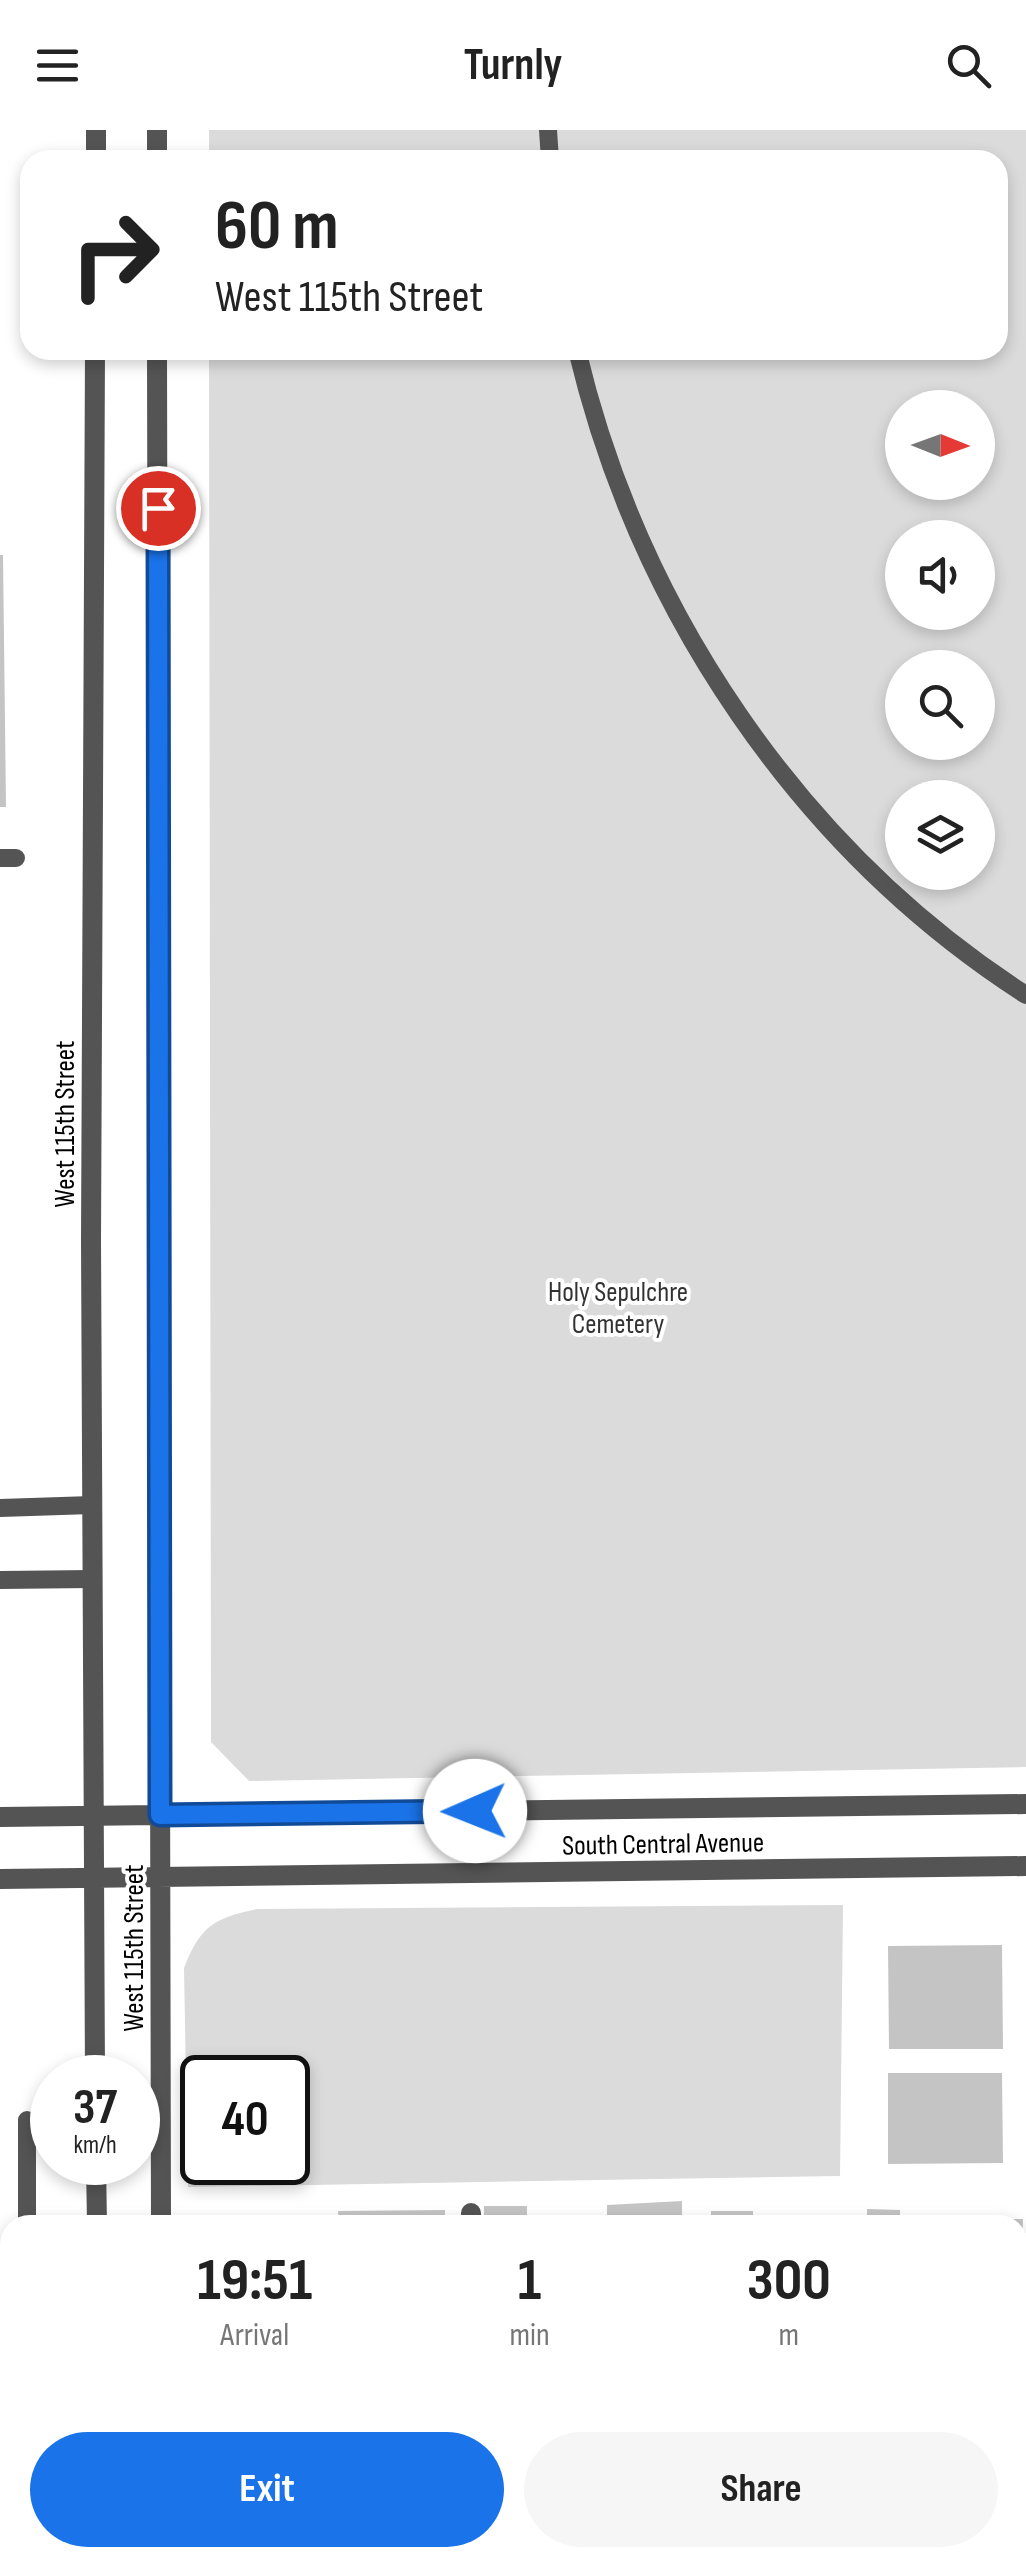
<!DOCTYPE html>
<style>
body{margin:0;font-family:"Sofia Sans Condensed",sans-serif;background:#f6f6f6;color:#222;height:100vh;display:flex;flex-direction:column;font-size:38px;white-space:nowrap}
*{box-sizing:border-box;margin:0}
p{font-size:32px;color:#767676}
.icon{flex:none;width:55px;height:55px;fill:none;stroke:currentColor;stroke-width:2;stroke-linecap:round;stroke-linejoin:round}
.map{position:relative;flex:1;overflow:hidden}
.side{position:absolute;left:0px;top:2085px;width:1028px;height:352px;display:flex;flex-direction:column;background:#fff;border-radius:30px 30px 0 0;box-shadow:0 5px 15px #0003}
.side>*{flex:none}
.banner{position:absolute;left:20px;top:20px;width:988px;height:210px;border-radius:30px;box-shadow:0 5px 15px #0003;background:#fff;color:#222;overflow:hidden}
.needle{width:65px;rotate:91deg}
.controls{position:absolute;left:885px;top:260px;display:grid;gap:20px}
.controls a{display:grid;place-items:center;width:110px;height:110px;border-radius:50%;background:#fff;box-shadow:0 5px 15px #0003;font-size:50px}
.speed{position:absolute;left:30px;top:1925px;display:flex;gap:20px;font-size:50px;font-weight:700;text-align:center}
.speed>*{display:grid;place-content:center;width:130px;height:130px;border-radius:50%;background:#fff;box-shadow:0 5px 15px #0003;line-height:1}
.speed small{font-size:25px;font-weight:400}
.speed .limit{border:5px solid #111;border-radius:15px;background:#fff;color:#111}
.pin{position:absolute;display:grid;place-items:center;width:85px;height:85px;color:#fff;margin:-42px;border:5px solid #fff;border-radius:50%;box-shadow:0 2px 10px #0007}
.me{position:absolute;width:110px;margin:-55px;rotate:269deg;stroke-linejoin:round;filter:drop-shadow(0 0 8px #0008)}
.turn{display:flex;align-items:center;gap:35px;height:210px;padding:0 30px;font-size:45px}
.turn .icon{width:130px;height:130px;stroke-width:2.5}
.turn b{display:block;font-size:70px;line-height:85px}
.eta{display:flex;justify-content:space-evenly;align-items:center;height:170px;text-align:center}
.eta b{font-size:60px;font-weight:700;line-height:70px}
.action{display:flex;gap:20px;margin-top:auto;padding:20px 30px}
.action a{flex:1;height:115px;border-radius:60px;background:#1a73e8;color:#fff;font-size:40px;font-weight:700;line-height:115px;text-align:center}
.action a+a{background:#f6f6f6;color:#222}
header{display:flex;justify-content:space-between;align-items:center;height:130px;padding:0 30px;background:#fff;font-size:45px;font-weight:700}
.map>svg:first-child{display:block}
.green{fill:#dbdbdb;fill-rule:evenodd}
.building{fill:#c4c4c4}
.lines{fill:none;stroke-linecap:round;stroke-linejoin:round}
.service{stroke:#545454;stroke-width:18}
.minor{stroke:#545454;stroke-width:20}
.tertiary{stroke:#545454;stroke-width:20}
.route-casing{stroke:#114b97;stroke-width:25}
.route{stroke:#1a73e8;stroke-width:18}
.labels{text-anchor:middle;stroke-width:8;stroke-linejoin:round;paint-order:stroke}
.street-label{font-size:28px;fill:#000;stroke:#fff}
.park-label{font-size:28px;fill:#323232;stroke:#fff}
</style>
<header><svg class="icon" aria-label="menu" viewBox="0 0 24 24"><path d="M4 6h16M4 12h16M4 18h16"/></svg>Turnly<svg class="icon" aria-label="search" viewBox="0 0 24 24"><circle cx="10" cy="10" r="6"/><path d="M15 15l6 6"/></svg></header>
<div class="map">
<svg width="1026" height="2436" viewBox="0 0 1026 2436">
<rect width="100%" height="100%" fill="#fff"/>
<path class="green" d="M 209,0 L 1026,0 L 1026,1637 L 249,1651 L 211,1612 L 209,220 L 998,220 L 998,30 L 209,30 ZM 902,278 L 978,278 L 978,352 L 902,352 ZM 902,408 L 978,408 L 978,482 L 902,482 ZM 902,538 L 978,538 L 978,612 L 902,612 ZM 902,668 L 978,668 L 978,742 L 902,742 Z
M 843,1775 L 840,2046 L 188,2057 L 184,1838 C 200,1797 213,1788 257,1779 ZM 202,1948 L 288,1948 L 288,2032 L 202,2032 Z"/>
<path class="building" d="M 0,425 L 3,425 L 6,677 L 0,677 Z
M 1002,1815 L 1003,1919 L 889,1919 L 888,1816 Z
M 888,1943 L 1002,1943 L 1003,2033 L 888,2034 Z
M 682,2071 L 682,2089 L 711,2088 L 711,2081 L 753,2081 L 753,2095 L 586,2095 L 586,2087 L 607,2087 L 607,2075 Z
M 484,2076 L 527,2076 L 527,2095 L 484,2095 Z
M 867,2079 L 900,2080 L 900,2095 L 828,2095 L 828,2087 L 867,2088 Z
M 445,2080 L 445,2095 L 339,2095 L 338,2081 Z
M 978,2089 L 1023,2089 L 1021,2165 L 1018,2165 L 1018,2095 L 978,2095 Z
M 336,2428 L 442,2428 L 442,2436 L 336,2436 Z
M 488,2428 L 529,2428 L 529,2436 L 488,2436 Z
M 586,2428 L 754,2428 L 754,2436 L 586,2436 Z
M 804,2428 L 1018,2428 L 1018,2436 L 805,2436 Z"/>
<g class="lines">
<path class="service" d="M 548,0 L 550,30
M 577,220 C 639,481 799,719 1026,865
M 0,728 L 16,728
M 0,1378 L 92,1375
M 0,1450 L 92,1449
M 27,2095 L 27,1990
M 31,2428 L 31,2436"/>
<path class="minor" d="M 471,2083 L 471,2095
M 1018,2282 L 1026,2282
M 473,2428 L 473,2436
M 284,2436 L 284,2428"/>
<path class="tertiary" d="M 157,0 L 157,30
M 96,30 L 96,0
M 95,220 L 91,1111 L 95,1948
M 157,220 L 161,2095
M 0,1687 L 1026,1674
M 0,1749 L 1026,1736
M 96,2032 L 97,2095
M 101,2428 L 101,2436
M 164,2428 L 165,2436"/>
</g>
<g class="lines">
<g class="route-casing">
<path id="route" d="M 158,378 L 160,1685 L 475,1681"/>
</g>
<use href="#route" class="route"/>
</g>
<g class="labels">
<g class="street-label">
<text transform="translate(64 994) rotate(-90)" y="10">West 115th Street</text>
<text transform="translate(663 1713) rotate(-1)" y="10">South Central Avenue</text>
<text transform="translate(133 1818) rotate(-90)" y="10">West 115th Street</text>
</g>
<g class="park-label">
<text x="618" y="1171">Holy Sepulchre<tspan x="618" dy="32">Cemetery</tspan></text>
</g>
</g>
</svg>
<div class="controls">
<a><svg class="needle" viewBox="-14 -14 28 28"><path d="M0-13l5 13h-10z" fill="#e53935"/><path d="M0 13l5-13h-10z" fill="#767676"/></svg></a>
<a><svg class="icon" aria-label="sound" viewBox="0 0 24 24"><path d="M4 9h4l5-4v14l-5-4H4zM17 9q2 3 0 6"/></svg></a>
<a><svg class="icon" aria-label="search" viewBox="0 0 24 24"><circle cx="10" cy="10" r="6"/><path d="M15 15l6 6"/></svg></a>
<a><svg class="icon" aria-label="layers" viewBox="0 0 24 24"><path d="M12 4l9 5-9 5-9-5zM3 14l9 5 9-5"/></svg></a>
</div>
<div class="speed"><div>37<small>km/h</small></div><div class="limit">40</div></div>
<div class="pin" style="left:158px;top:378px;background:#d93025"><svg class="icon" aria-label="arrive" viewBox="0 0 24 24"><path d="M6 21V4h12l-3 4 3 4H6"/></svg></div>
<svg class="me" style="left:475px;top:1681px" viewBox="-20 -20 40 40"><circle r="19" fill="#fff"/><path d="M0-13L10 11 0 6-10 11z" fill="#1a73e8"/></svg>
<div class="banner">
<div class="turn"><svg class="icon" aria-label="right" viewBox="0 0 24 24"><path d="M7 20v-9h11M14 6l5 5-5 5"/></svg><div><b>60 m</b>West 115th Street</div></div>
</div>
<section class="side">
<div class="eta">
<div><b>19:51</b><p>Arrival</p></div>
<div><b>1</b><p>min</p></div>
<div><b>300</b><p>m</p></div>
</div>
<div class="action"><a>Exit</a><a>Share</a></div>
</section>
</div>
